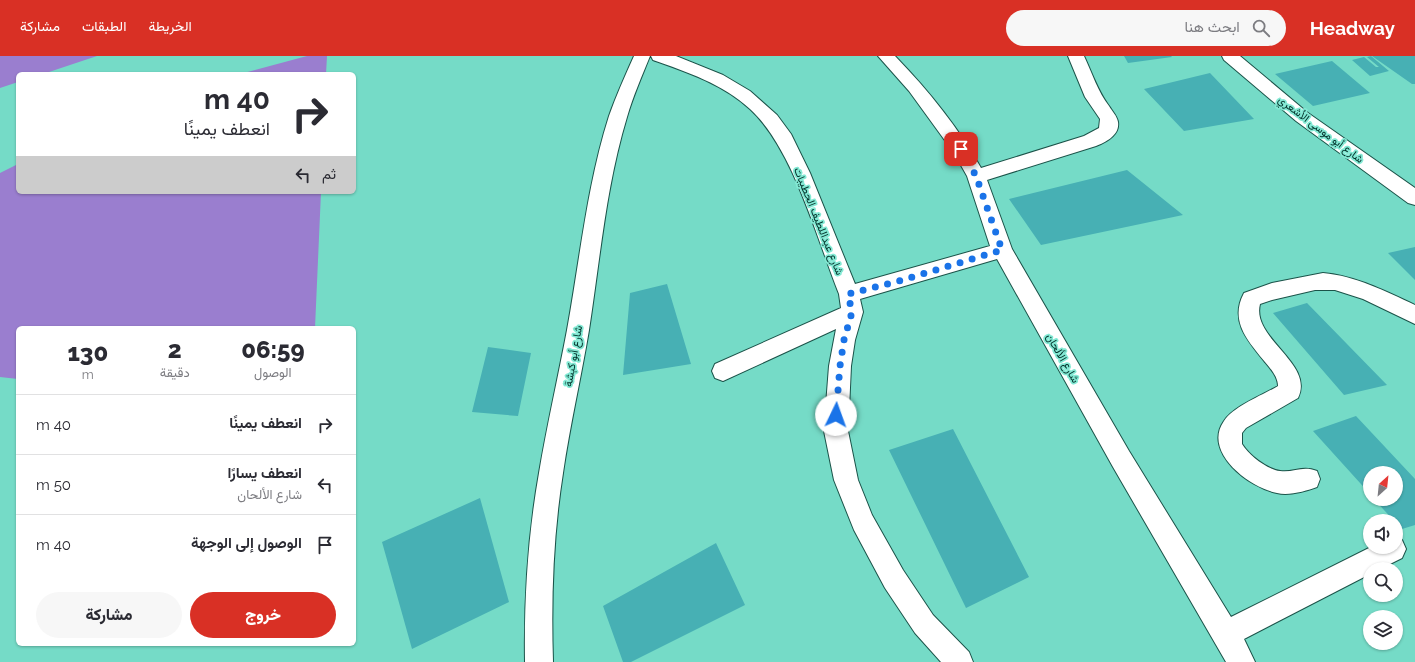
<!DOCTYPE html>
<html lang="ar">
<meta charset="utf-8">
<style>
body{margin:0;font-family:Raleway,Vazirmatn,sans-serif;background:#f7f7f7;color:#2b2b33;direction:rtl;height:100vh;display:flex;flex-direction:column;font-size:15px;white-space:nowrap}
*{box-sizing:border-box;margin:0}
p{font-size:13px;color:#7c7c81}
.icon{flex:none;width:22px;height:22px;fill:none;stroke:currentColor;stroke-width:2;stroke-linecap:round;stroke-linejoin:round}
.map{position:relative;flex:1;overflow:hidden;direction:ltr}
.sheet{position:absolute;left:16px;top:270px;width:340px;height:320px;display:flex;flex-direction:column;background:#fff;border-radius:6px;box-shadow:0 1px 3px #0004;direction:rtl}
.sheet>*{flex:none}
.top-card{position:absolute;left:16px;top:16px;width:340px;height:122px;border-radius:6px;box-shadow:0 1px 3px #0004;direction:rtl;background:#fff;color:#2b2b33;overflow:hidden}
.needle{width:26px;rotate:27deg}
.fabs{position:absolute;left:1363px;top:410px;display:grid;gap:8px}
.fabs a{display:grid;place-items:center;width:40px;height:40px;border-radius:50%;background:#fff;box-shadow:0 1px 3px #0004;font-size:20px}
.pin{position:absolute;display:grid;place-items:center;width:34px;height:34px;color:#fff;margin:-17px;border-radius:8px;box-shadow:0 2px 6px #0006}
.me{position:absolute;width:44px;margin:-22px;rotate:3deg;stroke-linejoin:round;filter:drop-shadow(0 0 3px #0008)}
.turn{display:flex;align-items:center;gap:14px;height:84px;padding:0 20px;font-size:18px}
.turn .icon{width:52px;height:52px;stroke-width:2.5}
.turn b{display:block;font-size:28px;line-height:34px}
.then{display:flex;align-items:center;height:38px;padding:0 20px;background:#0003;gap:8px;font-size:15px}
.eta{display:flex;justify-content:space-evenly;align-items:center;height:68px;text-align:center}
.eta b{font-size:24px;font-weight:800;line-height:28px}
.cta{display:flex;gap:8px;margin-top:auto;padding:8px 20px}
.cta a{flex:1;height:46px;border-radius:24px;background:#d93025;color:#fff;font-size:16px;font-weight:800;line-height:46px;text-align:center}
.cta a+a{background:#f7f7f7;color:#2b2b33}
ul{padding:0;list-style:none}
li{display:flex;align-items:center;gap:12px;height:60px;padding:0 20px;border-top:1px solid #e1e1e2}
li div{flex:1}
li b{display:block;font-size:15px}
li em{font-style:normal}
header{display:flex;align-items:center;gap:24px;box-sizing:border-box;height:56px;padding:0 20px;background:#d93025;color:#fff}
header strong{font-size:19px}
nav{display:flex;gap:22px;margin-inline-start:auto;font-size:14px}
.search{width:280px;height:36px;background:#f7f7f7;display:flex;align-items:center;gap:10px;box-sizing:border-box;padding:0 14px;border-radius:22px;color:#7c7c81;font-size:15px}
.map>svg:first-child{display:block}
.forest{fill:#9a7ecf}
.building{fill:#47b0b4}
.lines{fill:none;stroke-linecap:round;stroke-linejoin:round}
.minor-casing{stroke:#1b5349;stroke-width:2}
.minor{fill:#fff;fill-rule:evenodd}
.route{stroke:#1a73e8;stroke-width:7;stroke-dasharray:0 12.6}
.labels{text-anchor:middle;stroke-width:3.5;stroke-linejoin:round;paint-order:stroke}
.street-label{font-size:11px;fill:#013129;stroke:#83e9d4}
</style>
<header>
<strong>Headway</strong>
<div class="search"><svg class="icon" aria-label="search" viewBox="0 0 24 24"><circle cx="10" cy="10" r="6"/><path d="M15 15l6 6"/></svg>ابحث هنا</div>
<nav><a>الخريطة</a><a>الطبقات</a><a>مشاركة</a></nav>
</header>
<div class="map">
<svg width="1415" height="606" viewBox="0 0 1415 606">
<rect width="100%" height="100%" fill="#75dbc7"/>
<path class="forest" d="M 0,0 L 97,0 L 43,18 L 18,18 L 18,26 L 0,32 Z
M 307,0 L 327,0 L 326,18 L 240,18 Z
M 18,108 L 18,136 L 321,136 L 315,272 L 18,272 L 18,323 L 0,321 L 0,117 Z"/>
<path class="building" d="M 1124,0 L 1171,0 L 1172,1 L 1128,7 Z
M 1371,0 L 1389,15 L 1370,20 L 1352,4 L 1364,1 L 1376,11 L 1379,11 L 1367,1 Z
M 1372,0 L 1415,0 L 1415,28 L 1412,28 Z
M 1332,5 L 1370,37 L 1313,50 L 1275,18 Z
M 1210,17 L 1254,63 L 1184,75 L 1144,33 Z
M 1127,114 L 1183,159 L 1041,189 L 1009,143 Z
M 1415,191 L 1415,224 L 1388,197 Z
M 667,228 L 691,308 L 623,319 L 630,237 Z
M 1307,247 L 1387,329 L 1344,339 L 1273,257 Z
M 488,291 L 531,297 L 518,360 L 472,356 Z
M 1356,360 L 1415,423 L 1415,469 L 1402,473 L 1396,465 L 1394,465 L 1374,443 L 1396,443 L 1396,417 L 1370,417 L 1370,438 L 1313,375 Z
M 953,373 L 1029,521 L 966,552 L 889,394 Z
M 480,442 L 509,546 L 412,593 L 382,486 Z
M 716,487 L 745,549 L 631,606 L 623,606 L 603,550 Z"/>
<g class="lines">
<g class="minor-casing">
<path id="minor" d="M 634,0 L 650,0 C 642,20 633,40 627,61 C 606,130 600,203 589,274 C 581,322 570,369 563,417 C 553,480 551,543 553,606 L 525,606 C 524,543 528,479 539,417 C 547,369 558,322 567,274 C 580,203 587,129 609,60 C 616,40 625,20 634,0 Z
M 651,0 L 676,0 L 723,19 L 750,35 L 777,59 L 791,78 L 810,117 L 855,228 L 990,190 L 967,120 L 954,97 L 909,35 L 878,0 L 895,0 C 928,34 958,71 981,112 L 1084,80 L 1099,72 L 1100,63 L 1085,41 L 1068,0 L 1084,0 C 1092,17 1098,36 1109,50 C 1112,55 1117,60 1118,66 C 1120,79 1106,86 1096,90 L 987,124 L 1012,193 L 1129,395 L 1231,561 L 1371,491 L 1396,491 L 1396,482 L 1402,484 L 1406,493 L 1402,502 L 1380,513 L 1370,513 L 1370,518 L 1244,583 L 1255,606 L 1226,606 L 1113,411 L 997,203 L 860,243 L 863,256 L 855,284 L 851,310 L 848,375 L 858,424 L 872,459 L 903,514 L 933,559 L 969,596 L 973,606 L 941,606 L 915,577 L 885,532 L 854,474 L 834,424 L 824,375 L 829,310 L 836,273 L 723,325 L 715,322 L 712,315 L 715,308 L 841,252 L 839,238 C 817,183 793,92 750,53 C 723,28 687,16 653,4 Z
M 1222,0 L 1240,0 L 1308,57 L 1415,132 L 1415,149 L 1408,147 L 1296,65 L 1224,4 Z
M 1323,217 C 1356,220 1385,235 1415,249 L 1415,268 L 1363,243 L 1335,234 L 1315,234 L 1272,244 L 1260,248 C 1251,283 1315,307 1298,342 L 1246,372 L 1242,377 L 1242,388 C 1249,399 1266,413 1280,415 C 1294,417 1302,409 1317,415 L 1320,423 L 1317,431 C 1306,435 1289,440 1277,437 C 1250,432 1202,396 1224,365 C 1234,350 1263,339 1278,330 C 1278,321 1271,313 1265,306 C 1248,285 1229,265 1244,237 L 1272,227 Z"/>
</g>
<use href="#minor" class="minor"/>
</g>
<g class="lines">
<path class="route" d="M 836,359 L 840,310 L 844,284 L 852,256 L 848,238 L 899,225 L 1002,194 L 976,120 L 961,93"/>
</g>
<g class="labels">
<g class="street-label">
<text transform="translate(1321 73) rotate(37)" y="4">شارع أبو موسى الأشعري</text>
<text transform="translate(819 165) rotate(68)" y="4">شارع عبداللطيف الحطيبات</text>
<text transform="translate(573 300) rotate(-80)" y="4">شارع أبو كبشة</text>
<text transform="translate(1063 302) rotate(60)" y="4">شارع الألحان</text>
</g>
</g>
</svg>
<div class="fabs">
<a><svg class="needle" viewBox="-14 -14 28 28"><path d="M0-13l5 13h-10z" fill="#e53935"/><path d="M0 13l5-13h-10z" fill="#7c7c81"/></svg></a>
<a><svg class="icon" aria-label="sound" viewBox="0 0 24 24"><path d="M4 9h4l5-4v14l-5-4H4zM17 9q2 3 0 6"/></svg></a>
<a><svg class="icon" aria-label="search" viewBox="0 0 24 24"><circle cx="10" cy="10" r="6"/><path d="M15 15l6 6"/></svg></a>
<a><svg class="icon" aria-label="layers" viewBox="0 0 24 24"><path d="M12 4l9 5-9 5-9-5zM3 14l9 5 9-5"/></svg></a>
</div>
<div class="pin" style="left:961px;top:93px;background:#d93025"><svg class="icon" aria-label="arrive" viewBox="0 0 24 24"><path d="M6 21V4h12l-3 4 3 4H6"/></svg></div>
<svg class="me" style="left:836px;top:359px" viewBox="-20 -20 40 40"><circle r="19" fill="#fff"/><path d="M0-13L10 11 0 6-10 11z" fill="#1a73e8"/></svg>
<div class="top-card">
<div class="turn"><svg class="icon" aria-label="right" viewBox="0 0 24 24"><path d="M7 20v-9h11M14 6l5 5-5 5"/></svg><div><b>40 m</b>انعطف يمينًا</div></div>
<div class="then">ثم<svg class="icon" aria-label="left" viewBox="0 0 24 24"><path d="M17 20v-9H6M10 6l-5 5 5 5"/></svg></div>
</div>
<section class="sheet">
<div class="eta">
<div><b>06:59</b><p>الوصول</p></div>
<div><b>2</b><p>دقيقة</p></div>
<div><b>130</b><p>m</p></div>
</div>
<ul>
<li><svg class="icon" aria-label="right" viewBox="0 0 24 24"><path d="M7 20v-9h11M14 6l5 5-5 5"/></svg><div><b>انعطف يمينًا</b></div><em>40 m</em></li>
<li><svg class="icon" aria-label="left" viewBox="0 0 24 24"><path d="M17 20v-9H6M10 6l-5 5 5 5"/></svg><div><b>انعطف يسارًا</b><p>شارع الألحان</p></div><em>50 m</em></li>
<li><svg class="icon" aria-label="arrive" viewBox="0 0 24 24"><path d="M6 21V4h12l-3 4 3 4H6"/></svg><div><b>الوصول إلى الوجهة</b></div><em>40 m</em></li>
</ul>
<div class="cta"><a>خروج</a><a>مشاركة</a></div>
</section>
</div>
